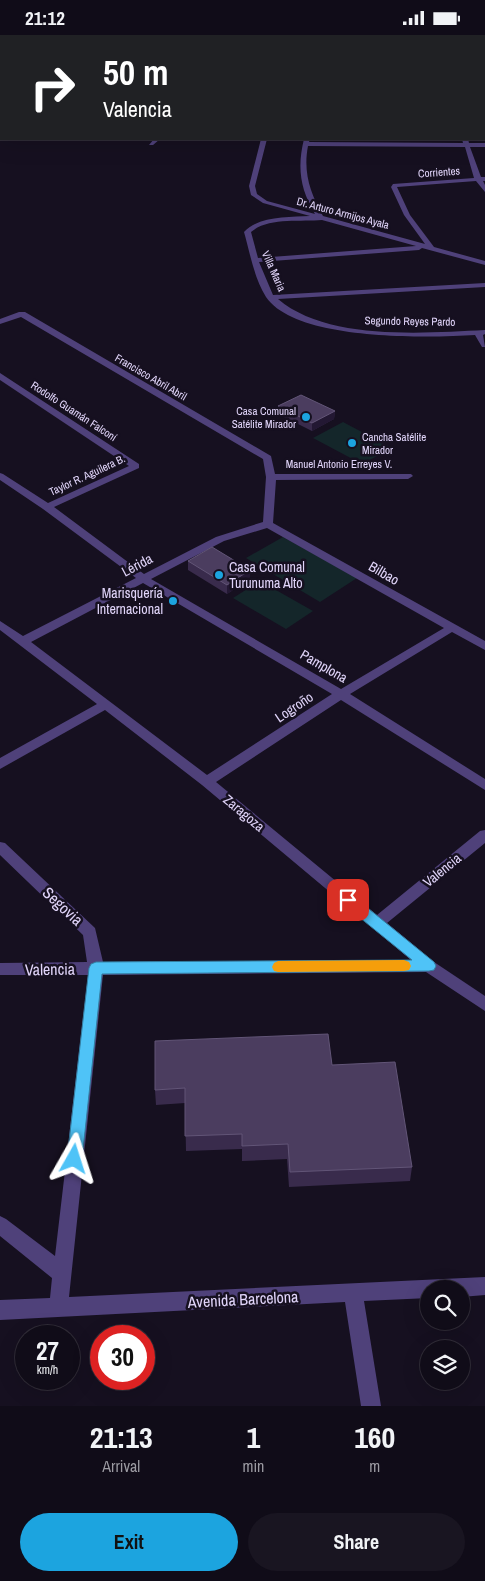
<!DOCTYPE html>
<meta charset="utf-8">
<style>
body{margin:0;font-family:"Archivo Narrow",sans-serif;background:#191521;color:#f1f3f6;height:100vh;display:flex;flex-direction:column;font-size:19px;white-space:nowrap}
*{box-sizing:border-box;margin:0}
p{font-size:16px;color:#9c9ba2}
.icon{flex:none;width:28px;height:28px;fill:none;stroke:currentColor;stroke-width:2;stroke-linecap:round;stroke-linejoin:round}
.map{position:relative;height:1371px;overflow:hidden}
.panel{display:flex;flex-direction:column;background:#100c18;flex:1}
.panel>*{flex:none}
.guide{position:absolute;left:0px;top:0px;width:485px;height:105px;box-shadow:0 5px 20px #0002,0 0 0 1px #302c37;background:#202124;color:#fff;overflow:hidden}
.tools{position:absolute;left:420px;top:1245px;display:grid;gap:10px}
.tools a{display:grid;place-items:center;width:50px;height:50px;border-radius:50%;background:#100c18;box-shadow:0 5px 20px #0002,0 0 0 1px #302c37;font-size:25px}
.speed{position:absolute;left:15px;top:1290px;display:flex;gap:10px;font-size:25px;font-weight:700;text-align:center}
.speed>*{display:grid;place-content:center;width:65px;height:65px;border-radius:50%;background:#100c18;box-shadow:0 5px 20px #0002,0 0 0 1px #302c37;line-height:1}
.speed small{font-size:12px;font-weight:400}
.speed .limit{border:8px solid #d22;background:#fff;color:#111}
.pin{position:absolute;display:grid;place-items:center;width:42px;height:42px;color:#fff;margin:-21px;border-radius:10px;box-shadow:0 2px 8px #0006}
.me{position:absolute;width:55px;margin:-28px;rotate:6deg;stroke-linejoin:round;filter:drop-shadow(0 0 4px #0008)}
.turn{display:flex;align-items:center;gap:18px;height:105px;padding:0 20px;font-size:22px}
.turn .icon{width:65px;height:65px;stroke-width:2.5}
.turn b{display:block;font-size:35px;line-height:42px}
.eta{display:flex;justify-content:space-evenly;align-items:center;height:85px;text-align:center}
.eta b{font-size:30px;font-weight:800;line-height:35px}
.button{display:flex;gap:10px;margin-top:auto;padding:10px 20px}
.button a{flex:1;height:58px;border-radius:30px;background:#1ca4df;color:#111;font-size:20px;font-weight:800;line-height:58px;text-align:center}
.button a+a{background:#191521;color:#f1f3f6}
.status{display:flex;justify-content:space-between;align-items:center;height:35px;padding:0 25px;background:#100c18;direction:ltr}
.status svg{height:14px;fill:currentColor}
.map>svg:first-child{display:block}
.green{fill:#14262a}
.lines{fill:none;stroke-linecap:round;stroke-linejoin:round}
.minor{fill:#4f417a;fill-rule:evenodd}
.wall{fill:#392b4c}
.shaded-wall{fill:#231833}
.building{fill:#4b3d5f;stroke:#625577}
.route{fill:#4fc3f7;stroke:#337fa1}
.slow{fill:#f59e0b}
.poi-dot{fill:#1ca4df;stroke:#161020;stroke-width:2}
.labels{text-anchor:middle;stroke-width:5;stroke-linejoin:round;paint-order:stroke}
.far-street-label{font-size:11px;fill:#e1d5fa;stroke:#161020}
.far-poi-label{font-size:11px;fill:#e1d5fa;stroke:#161020;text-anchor:end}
.street-label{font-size:14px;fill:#e1d5fa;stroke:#161020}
.poi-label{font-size:14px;fill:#e1d5fa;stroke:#161020;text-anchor:start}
.near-street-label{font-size:16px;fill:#e1d5fa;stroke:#161020}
</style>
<div class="status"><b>21:12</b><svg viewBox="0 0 49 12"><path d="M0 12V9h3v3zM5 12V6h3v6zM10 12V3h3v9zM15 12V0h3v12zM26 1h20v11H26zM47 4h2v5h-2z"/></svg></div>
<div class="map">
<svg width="485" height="1371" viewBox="0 0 485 1371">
<rect width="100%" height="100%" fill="#161020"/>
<path class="green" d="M 343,387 L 392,413 L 362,429 L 313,403 Z
M 283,502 L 357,543 L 320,567 L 246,523 Z
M 260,546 L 313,576 L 286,594 L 233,563 Z"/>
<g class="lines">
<path class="minor" d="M 0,0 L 32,0 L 1,1 Z
M 65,0 L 87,0 L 87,1 L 66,1 Z
M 125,0 L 196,0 L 196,1 L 125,1 Z
M 261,0 L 279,0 L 279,1 L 262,1 Z
M 484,35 L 485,35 L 485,39 L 484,38 Z
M 484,60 L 485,60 L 485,64 L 484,64 Z
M 484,85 L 485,85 L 485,89 L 484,89 Z
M 0,91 L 1,91 L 1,95 L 0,95 Z
M 154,104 L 160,104 L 153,110 L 149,110 Z
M 261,104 L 267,104 L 255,151 L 257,159 L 267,166 L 315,179 C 300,154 297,132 304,104 L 310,104 L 309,107 L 463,108 L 462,104 L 468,104 L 469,108 L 485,108 L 485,112 L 470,112 L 481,142 L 485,142 L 485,146 L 483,146 L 485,150 L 485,157 L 476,146 L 397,152 L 410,180 L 434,212 L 485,226 L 485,230 L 422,213 L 419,215 L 259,227 L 273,260 L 485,248 L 485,252 L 278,264 C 327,306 424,298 485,295 L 485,299 L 483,300 L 485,312 L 482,312 L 475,300 C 426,303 296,306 266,262 C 254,243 250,218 244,197 C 258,181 289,182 310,181 L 263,168 L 251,160 L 249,151 ZM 308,111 L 465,112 L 474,143 L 393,149 L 391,152 L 404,180 L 425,209 L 323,181 C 310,158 303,137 308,111 ZM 322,185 L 416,211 L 258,223 L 251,197 C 268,182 301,187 322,185 Z
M 19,277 L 25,277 L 271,421 L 275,439 L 411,439 L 413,441 L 408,444 L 276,445 L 273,488 L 485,606 L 485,615 L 452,597 L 350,659 L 485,744 L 485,755 L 341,665 L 216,747 L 377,880 L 480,796 L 485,795 L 485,808 L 387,888 L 434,927 L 485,961 L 485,976 L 426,937 L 103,940 L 69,1262 L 485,1242 L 485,1260 L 461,1262 L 461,1254 L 429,1254 L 429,1263 L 364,1266 L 381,1371 L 361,1371 L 345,1267 L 0,1285 L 0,1265 L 50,1263 L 52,1243 L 0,1201 L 0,1181 L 6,1184 L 55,1221 L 88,940 L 0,940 L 0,928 L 87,927 L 83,900 L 0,820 L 0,807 L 5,808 L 95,893 L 103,927 L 411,925 L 202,750 L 105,675 L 0,734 L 0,723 L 97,669 L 0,595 L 0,586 L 23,601 L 136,543 L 43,474 L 0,445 L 0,438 L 3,439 L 48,468 L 129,431 L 0,345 L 0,338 L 139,429 L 139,433 L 54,472 L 144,539 L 216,502 L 263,487 L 266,442 L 263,424 L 21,282 L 0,289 L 0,284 ZM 267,493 L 444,593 L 341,654 L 151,544 L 224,506 ZM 143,548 L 332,659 L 207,740 L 31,607 Z"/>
</g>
<path class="wall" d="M 278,371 L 335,376 L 334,384 L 312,396 L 278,379 Z
M 188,526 L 250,535 L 250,544 L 227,559 L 188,535 Z
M 332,1030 L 412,1132 L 410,1146 L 289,1152 L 287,1124 L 242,1126 L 242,1114 L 186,1116 L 185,1068 L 156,1070 L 155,1055 Z"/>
<path class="shaded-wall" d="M 335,376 L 334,384 L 312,396 L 312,388 Z
M 250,535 L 250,544 L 227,559 L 227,550 Z"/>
<path class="building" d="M 301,360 L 335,376 L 312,388 L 278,371 Z
M 212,512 L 250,535 L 227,550 L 188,526 Z
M 328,999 L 332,1030 L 395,1027 L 412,1132 L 290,1137 L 288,1109 L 242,1111 L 242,1099 L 185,1101 L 185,1053 L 155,1055 L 155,1006 Z"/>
<path class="route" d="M 348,860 L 353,861 L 434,927 L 436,931 L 434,935 L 429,936 L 102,939 L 82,1124 L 80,1129 L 74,1131 L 69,1129 L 67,1124 L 89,933 L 91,929 L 96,927 L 412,925 L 343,869 L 341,865 L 343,861 Z"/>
<path class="slow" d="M 404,925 L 409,927 L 411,931 L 409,935 L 404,936 L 278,937 L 274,936 L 272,932 L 274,928 L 278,926 Z"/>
<g class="poi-dot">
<circle cx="306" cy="382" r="5"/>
<circle cx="352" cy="408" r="5"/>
<circle cx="219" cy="540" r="5"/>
<circle cx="173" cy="566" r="5"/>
</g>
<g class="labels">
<g class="far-street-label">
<text transform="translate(439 137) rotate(-4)" y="4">Corrientes</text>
<text transform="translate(343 178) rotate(15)" y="4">Dr. Arturo Armijos Ayala</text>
<text transform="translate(274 236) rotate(66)" y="4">Villa Maria</text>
<text transform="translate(410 286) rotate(1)" y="4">Segundo Reyes Pardo</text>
<text transform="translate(151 342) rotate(30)" y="4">Francisco Abril Abril</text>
<text transform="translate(74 376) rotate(33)" y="4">Rodolfo Guamán Falconí</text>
<text x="339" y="433">Manuel Antonio Erreyes V.</text>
<text transform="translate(87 440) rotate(-25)" y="4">Taylor R. Aguilera B.</text>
</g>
<g class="far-poi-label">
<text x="296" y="380">Casa Comunal<tspan x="296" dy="13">Satélite Mirador</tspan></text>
<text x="362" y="406" text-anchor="start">Cancha Satélite<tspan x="362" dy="13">Mirador</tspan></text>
</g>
<g class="street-label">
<text transform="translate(137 530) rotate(-28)" y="5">Lérida</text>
<text transform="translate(384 538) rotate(30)" y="5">Bilbao</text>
<text transform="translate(324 631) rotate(30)" y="5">Pamplona</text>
<text transform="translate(294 672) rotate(-34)" y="5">Logroño</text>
<text transform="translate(244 778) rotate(40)" y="5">Zaragoza</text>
<text transform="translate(442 835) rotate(-39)" y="5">Valencia</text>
</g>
<g class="poi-label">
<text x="229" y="537">Casa Comunal<tspan x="229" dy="16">Turunuma Alto</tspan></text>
<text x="163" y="563" text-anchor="end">Marisquería<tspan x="163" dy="16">Internacional</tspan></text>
</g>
<g class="near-street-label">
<text transform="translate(63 871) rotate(43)" y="6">Segovia</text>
<text transform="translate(50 934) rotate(-1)" y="6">Valencia</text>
<text transform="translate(243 1264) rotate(-3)" y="6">Avenida Barcelona</text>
</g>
</g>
</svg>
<div class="tools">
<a><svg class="icon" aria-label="search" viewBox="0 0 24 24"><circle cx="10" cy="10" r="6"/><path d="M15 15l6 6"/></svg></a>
<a><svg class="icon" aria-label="layers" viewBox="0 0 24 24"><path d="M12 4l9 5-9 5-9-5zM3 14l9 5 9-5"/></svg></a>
</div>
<div class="speed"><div>27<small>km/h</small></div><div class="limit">30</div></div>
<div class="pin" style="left:348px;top:865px;background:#d93025"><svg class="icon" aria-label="arrive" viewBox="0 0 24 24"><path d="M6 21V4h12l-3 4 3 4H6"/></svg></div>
<svg class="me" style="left:74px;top:1124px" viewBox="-20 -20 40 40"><path d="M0-17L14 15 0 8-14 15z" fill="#4fc3f7" stroke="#fff" stroke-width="4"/></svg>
<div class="guide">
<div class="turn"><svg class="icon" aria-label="right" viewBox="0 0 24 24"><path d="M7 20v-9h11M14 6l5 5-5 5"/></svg><div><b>50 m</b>Valencia</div></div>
</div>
</div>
<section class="panel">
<div class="eta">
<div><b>21:13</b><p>Arrival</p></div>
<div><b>1</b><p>min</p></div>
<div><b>160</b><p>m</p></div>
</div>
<div class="button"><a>Exit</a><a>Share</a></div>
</section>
